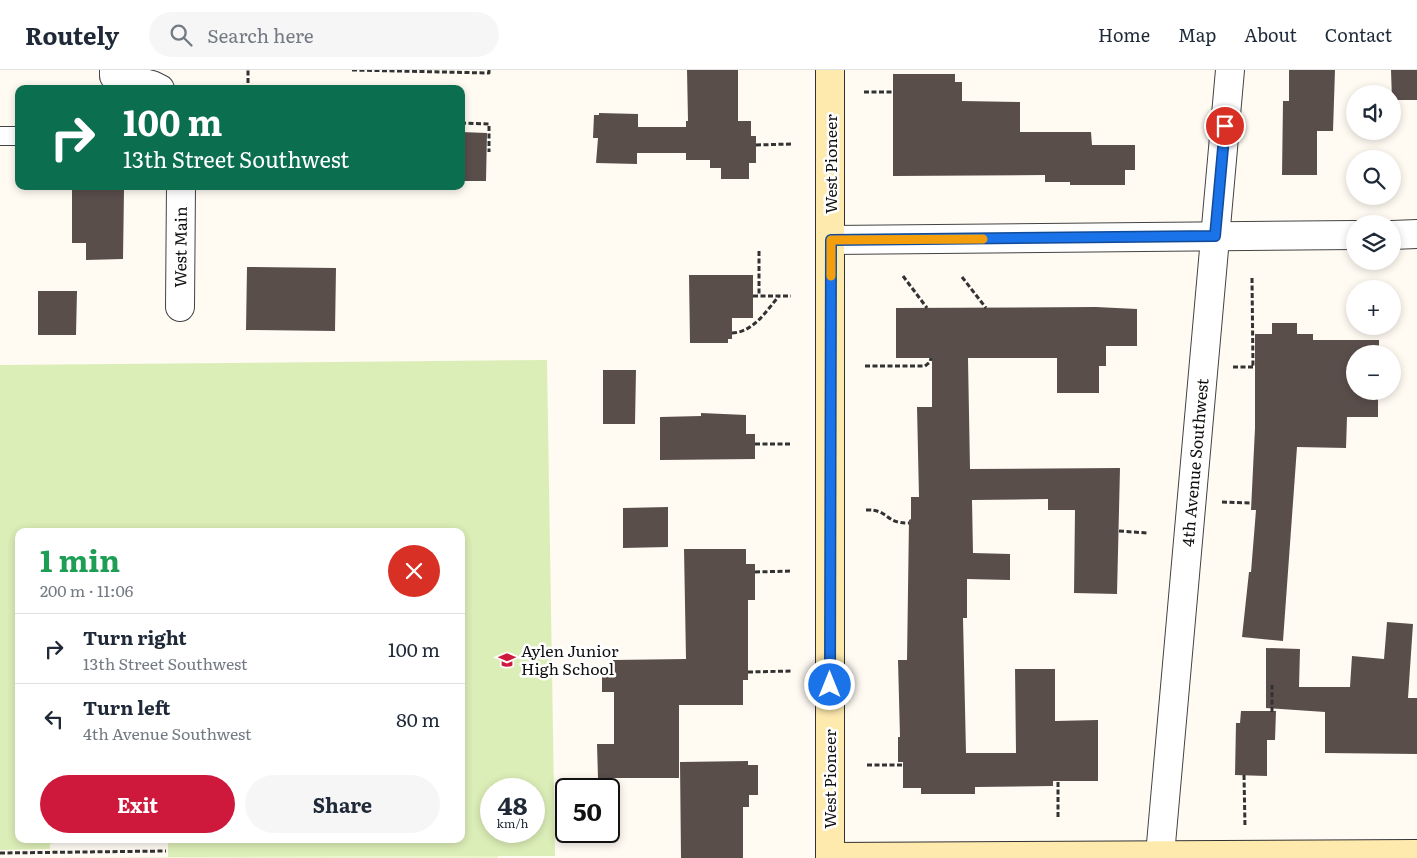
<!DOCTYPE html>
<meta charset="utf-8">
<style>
body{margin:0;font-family:Literata,serif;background:#f6f6f7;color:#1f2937;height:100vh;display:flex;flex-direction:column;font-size:19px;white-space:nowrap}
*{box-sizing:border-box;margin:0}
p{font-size:16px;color:#747a83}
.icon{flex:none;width:28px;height:28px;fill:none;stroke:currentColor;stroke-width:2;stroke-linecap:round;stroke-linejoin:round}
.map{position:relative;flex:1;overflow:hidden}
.side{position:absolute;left:15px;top:458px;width:450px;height:315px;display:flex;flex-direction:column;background:#fff;border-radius:10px;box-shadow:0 2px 8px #0003}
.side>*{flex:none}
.top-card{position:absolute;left:15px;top:15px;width:450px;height:105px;border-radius:10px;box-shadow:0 2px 8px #0003;background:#0b6e4f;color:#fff;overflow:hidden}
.buttons{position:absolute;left:1346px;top:15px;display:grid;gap:10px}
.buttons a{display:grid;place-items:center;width:55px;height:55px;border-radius:50%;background:#fff;box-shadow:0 2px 8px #0003;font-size:25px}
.speed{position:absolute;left:480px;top:708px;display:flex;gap:10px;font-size:25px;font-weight:700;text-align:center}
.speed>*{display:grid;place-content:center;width:65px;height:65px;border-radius:50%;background:#fff;box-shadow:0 2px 8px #0003;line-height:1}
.speed small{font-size:12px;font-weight:400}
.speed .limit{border:2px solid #111;border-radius:8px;background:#fff;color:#111}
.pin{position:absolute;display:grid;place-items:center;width:42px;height:42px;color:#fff;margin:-21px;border:2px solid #fff;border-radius:50%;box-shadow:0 1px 5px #0007}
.me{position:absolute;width:55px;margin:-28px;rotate:0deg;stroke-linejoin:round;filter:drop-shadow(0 0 4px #0008)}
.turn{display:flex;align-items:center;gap:18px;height:105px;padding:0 25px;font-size:22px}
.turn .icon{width:65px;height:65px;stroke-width:2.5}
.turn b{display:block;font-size:35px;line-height:42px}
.round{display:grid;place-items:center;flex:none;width:52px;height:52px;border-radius:26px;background:#f6f6f7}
.overview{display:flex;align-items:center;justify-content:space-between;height:85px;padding:0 25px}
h1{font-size:30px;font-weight:700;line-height:38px;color:#1e9e55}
.primary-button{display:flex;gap:10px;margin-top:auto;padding:10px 25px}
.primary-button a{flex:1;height:58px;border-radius:30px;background:#cf193c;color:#fff;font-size:20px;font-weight:700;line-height:58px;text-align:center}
.primary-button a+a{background:#f6f6f7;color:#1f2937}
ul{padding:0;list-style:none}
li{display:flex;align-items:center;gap:15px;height:70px;padding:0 25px;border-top:1px solid #e0e1e3}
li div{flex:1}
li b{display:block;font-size:19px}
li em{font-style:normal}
header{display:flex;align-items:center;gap:30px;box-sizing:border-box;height:70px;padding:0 25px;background:#fff;border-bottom:1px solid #e0e1e3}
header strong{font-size:24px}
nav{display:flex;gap:28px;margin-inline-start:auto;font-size:18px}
.search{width:350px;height:45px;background:#f6f6f7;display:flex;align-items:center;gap:12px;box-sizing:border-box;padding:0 18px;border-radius:28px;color:#747a83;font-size:19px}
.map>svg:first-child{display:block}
.green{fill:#dceeb7;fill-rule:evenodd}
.pitch{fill:#ecf4ca}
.building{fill:#5a4e4b}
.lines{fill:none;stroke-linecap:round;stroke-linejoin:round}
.lane-casing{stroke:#434343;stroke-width:20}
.street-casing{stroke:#434343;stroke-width:30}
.secondary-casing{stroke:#323232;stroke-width:30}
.path{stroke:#323232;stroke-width:3;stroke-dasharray:5 2.5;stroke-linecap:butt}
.lane{stroke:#fff;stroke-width:18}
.street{stroke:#fff;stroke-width:28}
.secondary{stroke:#ffeaae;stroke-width:28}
.route-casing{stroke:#114b97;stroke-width:12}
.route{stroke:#1a73e8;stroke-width:9}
.slow{stroke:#f59e0b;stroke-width:9}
.labels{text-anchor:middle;stroke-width:5;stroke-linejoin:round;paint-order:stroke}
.street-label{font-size:16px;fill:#101010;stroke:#fff}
.poi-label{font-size:16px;fill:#101010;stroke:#fff;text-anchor:start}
</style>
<header>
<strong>Routely</strong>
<div class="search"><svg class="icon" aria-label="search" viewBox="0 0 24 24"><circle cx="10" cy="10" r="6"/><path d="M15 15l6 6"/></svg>Search here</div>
<nav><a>Home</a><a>Map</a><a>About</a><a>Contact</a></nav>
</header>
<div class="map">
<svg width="1417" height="788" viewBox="0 0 1417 788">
<rect width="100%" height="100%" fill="#fffbf3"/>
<path class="green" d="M 547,290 L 555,786 L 168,787 L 168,773 L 161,773 L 162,769 L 461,769 L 461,461 L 19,461 L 19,769 L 54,769 L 54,773 L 50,774 L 50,779 L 0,780 L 0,295 ZM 491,719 L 534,719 L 534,761 L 491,761 Z"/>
<path class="pitch" d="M 498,786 L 498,788 L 0,788 Z"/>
<path class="building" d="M 687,0 L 738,0 L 738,51 L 751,51 L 751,66 L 756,66 L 756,93 L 749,93 L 749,109 L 721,109 L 721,98 L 710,98 L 710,90 L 686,90 L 686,83 L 637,83 L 637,94 L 596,93 L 598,68 L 593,68 L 594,45 L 599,45 L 599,43 L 638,44 L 638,57 L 686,57 L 686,51 L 688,51 Z
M 1289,0 L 1335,0 L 1333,61 L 1317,61 L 1317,105 L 1282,105 L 1283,31 L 1289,31 Z
M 1391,0 L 1417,0 L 1417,30 L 1392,30 Z
M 893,4 L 955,4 L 955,12 L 962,12 L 962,31 L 1020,32 L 1020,62 L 1091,62 L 1092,75 L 1135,75 L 1135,100 L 1125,100 L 1125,115 L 1070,115 L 1070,112 L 1045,112 L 1045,105 L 893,106 Z
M 461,62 L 487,63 L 486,111 L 461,111 Z
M 72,116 L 122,116 L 122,120 L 124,120 L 123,189 L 86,190 L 86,173 L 72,173 Z
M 247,197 L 336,198 L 335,261 L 246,260 Z
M 689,205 L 753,205 L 753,248 L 732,248 L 732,269 L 728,269 L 728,273 L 690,273 Z
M 38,221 L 77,221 L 76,265 L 38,265 Z
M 1096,237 L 1137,239 L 1137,276 L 1106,276 L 1106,296 L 1099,296 L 1099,323 L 1057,323 L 1057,288 L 968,288 L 970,399 L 1120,398 L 1117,524 L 1074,523 L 1075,440 L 1048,440 L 1048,429 L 972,430 L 973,483 L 1010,484 L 1010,510 L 967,509 L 967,548 L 963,548 L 966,683 L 1016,683 L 1015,599 L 1055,599 L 1055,651 L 1098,650 L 1098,711 L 1053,711 L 1053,716 L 975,717 L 975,724 L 921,724 L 921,718 L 903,718 L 903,692 L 898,692 L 898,667 L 900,667 L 898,590 L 907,590 L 909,450 L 911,449 L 911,427 L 919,427 L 917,337 L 932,337 L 932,288 L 896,288 L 896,238 Z
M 1272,253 L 1297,253 L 1297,264 L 1313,264 L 1313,270 L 1379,270 L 1379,284 L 1355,284 L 1355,321 L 1378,321 L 1378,347 L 1347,347 L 1346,378 L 1297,377 L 1283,571 L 1242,567 L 1249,502 L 1251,502 L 1256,440 L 1251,440 L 1255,358 L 1255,264 L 1272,264 Z
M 603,300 L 636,300 L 635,354 L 603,354 Z
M 701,343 L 746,345 L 746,364 L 755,364 L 755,389 L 660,390 L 660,347 L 701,346 Z
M 668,437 L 668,477 L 623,478 L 623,438 Z
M 684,479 L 746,479 L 746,494 L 755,494 L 755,530 L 748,530 L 748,610 L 743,610 L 743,635 L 679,635 L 679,708 L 598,708 L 597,674 L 614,674 L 614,622 L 602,622 L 602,598 L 613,598 L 613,590 L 686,589 Z
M 1387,552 L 1413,554 L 1408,628 L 1417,628 L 1417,684 L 1325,683 L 1325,642 L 1266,638 L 1266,578 L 1300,579 L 1299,617 L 1350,617 L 1352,586 L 1384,589 Z
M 1241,641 L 1276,641 L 1275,670 L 1267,670 L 1267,706 L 1235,705 L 1236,653 L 1240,653 Z
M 748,691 L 748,695 L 758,695 L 758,725 L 749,725 L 749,737 L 743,737 L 743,788 L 681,788 L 680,692 Z"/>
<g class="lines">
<g class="lane-casing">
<path id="lane" d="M 0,66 L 19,66"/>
</g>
<g class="street-casing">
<g id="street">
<path d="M 114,0 L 114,6 L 152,15 L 160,19"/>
<path d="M 1392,165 L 1417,164"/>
<path d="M 831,170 L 1355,165"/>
<path id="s1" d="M 180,237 L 181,116"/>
<path id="s2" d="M 1160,785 L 1230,0"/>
</g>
</g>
<g class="secondary-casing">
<path id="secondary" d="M 830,787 L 1417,784
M 830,788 L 830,0"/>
</g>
<path class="path" d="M 352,0 L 489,3 L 489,0
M 248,13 L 248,0
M 864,22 L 893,22
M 461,53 L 489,54 L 489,82
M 756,75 L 791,74
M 759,181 L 759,226
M 903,206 L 927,238
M 962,207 L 986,238
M 1252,208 L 1253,297
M 753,226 L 791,226
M 732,263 C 754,262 766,241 779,226
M 865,296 L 925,296 L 930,292 L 931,288
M 1233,297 L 1254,297
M 755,374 L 792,374
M 1222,432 L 1251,433
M 866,440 C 889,439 885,454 909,453
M 1119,461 L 1147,463
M 755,502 L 792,501
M 748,602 L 792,601
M 1272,642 L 1272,615
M 867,695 L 903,695
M 1244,705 L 1245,757
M 1058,747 L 1058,711
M 0,783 L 166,781"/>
<use href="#lane" class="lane"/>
<use href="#street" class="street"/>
<use href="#secondary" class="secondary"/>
</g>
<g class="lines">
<g class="route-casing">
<path id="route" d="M 830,615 L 831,170 L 1215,166 L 1225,56"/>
</g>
<use href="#route" class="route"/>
<path class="slow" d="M 831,206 L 831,170 L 983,169"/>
</g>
<defs>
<g id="school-bare" transform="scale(1.35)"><path d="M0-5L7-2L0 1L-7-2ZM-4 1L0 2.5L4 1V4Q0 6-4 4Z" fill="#cf193c" stroke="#fff" stroke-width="2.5" paint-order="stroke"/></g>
</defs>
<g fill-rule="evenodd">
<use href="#school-bare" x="507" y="590"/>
</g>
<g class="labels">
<g class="street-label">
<text transform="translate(831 94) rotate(-90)" y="6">West Pioneer</text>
<text dy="6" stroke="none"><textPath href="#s1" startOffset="60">West Main</textPath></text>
<text dy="6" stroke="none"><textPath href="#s2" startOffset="394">4th Avenue Southwest</textPath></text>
<text transform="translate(830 709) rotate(-90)" y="6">West Pioneer</text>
</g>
<g class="poi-label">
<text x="521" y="587">Aylen Junior<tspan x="521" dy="18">High School</tspan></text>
</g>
</g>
</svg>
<div class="buttons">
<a><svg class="icon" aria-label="sound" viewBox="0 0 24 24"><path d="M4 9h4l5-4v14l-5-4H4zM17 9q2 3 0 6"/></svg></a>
<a><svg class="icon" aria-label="search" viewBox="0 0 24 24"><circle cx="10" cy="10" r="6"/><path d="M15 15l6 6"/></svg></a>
<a><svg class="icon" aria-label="layers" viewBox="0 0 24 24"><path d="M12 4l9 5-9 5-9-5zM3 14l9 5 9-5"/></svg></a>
<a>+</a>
<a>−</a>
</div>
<div class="speed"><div>48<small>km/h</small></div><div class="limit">50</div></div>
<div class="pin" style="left:1225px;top:56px;background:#d93025"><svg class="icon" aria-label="arrive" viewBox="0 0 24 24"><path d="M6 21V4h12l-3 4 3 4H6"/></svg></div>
<svg class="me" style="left:830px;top:615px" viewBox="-20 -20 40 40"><circle r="17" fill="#1a73e8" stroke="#fff" stroke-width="3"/><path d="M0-11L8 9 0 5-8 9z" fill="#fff"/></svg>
<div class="top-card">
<div class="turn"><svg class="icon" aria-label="right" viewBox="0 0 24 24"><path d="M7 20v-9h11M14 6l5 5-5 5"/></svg><div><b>100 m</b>13th Street Southwest</div></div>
</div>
<section class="side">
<div class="overview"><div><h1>1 min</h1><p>200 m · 11:06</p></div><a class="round" style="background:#d93025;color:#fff"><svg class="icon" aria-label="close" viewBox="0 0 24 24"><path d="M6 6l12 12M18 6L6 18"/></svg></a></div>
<ul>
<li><svg class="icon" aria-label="right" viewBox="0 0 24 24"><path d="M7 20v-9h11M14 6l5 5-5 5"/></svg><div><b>Turn right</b><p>13th Street Southwest</p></div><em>100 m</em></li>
<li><svg class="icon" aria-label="left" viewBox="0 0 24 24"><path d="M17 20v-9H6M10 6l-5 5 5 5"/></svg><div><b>Turn left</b><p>4th Avenue Southwest</p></div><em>80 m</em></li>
</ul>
<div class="primary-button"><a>Exit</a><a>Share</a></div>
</section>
</div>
